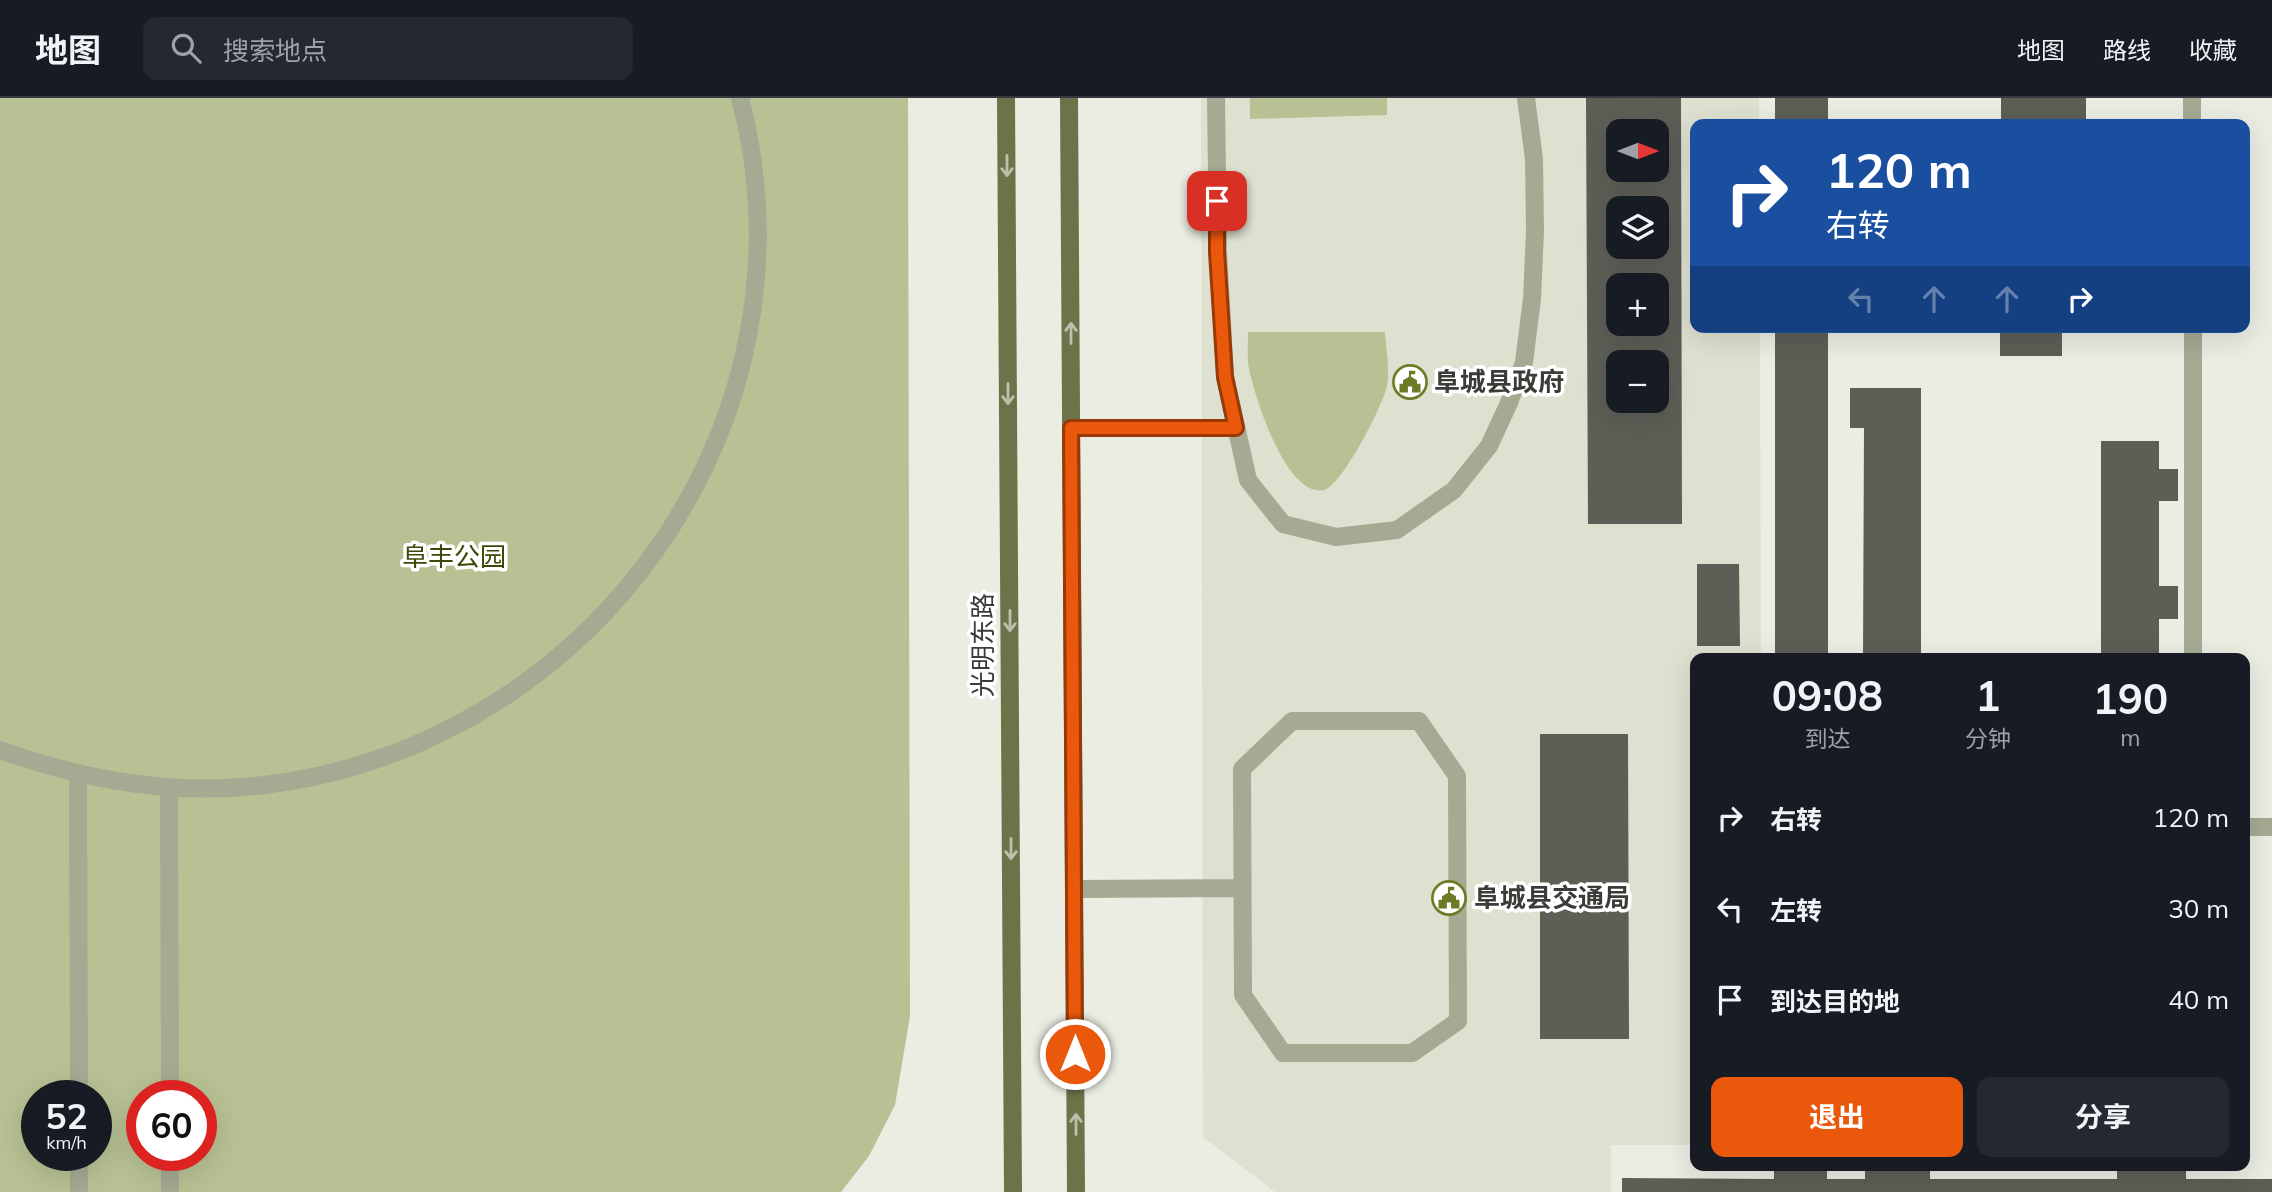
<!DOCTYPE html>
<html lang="zh">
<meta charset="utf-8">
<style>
body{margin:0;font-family:Mulish,"Noto Sans SC",sans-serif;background:#242831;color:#f1f3f6;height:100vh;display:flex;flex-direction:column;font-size:26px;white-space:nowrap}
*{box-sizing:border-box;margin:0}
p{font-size:23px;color:#9ea1a6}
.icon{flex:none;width:38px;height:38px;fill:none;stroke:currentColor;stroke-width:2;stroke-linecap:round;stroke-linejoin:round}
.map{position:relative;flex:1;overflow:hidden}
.details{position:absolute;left:1690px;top:555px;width:560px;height:518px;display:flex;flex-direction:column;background:#171b24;border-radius:14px;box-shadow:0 7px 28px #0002}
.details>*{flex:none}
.top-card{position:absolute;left:1690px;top:21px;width:560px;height:214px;border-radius:14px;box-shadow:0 7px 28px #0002;background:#1a4fa0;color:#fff;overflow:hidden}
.needle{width:46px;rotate:90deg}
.buttons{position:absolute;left:1606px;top:21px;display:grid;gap:14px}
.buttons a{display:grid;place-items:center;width:63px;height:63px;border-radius:14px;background:#171b24;box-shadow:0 7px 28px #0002;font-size:35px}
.speed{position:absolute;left:21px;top:982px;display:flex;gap:14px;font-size:35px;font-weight:700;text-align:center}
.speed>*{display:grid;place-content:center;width:91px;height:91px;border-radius:50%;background:#171b24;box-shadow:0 7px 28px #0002;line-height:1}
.speed small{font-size:18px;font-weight:400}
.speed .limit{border:10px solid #d22;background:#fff;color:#111}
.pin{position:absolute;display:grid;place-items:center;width:60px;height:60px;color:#fff;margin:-30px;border-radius:14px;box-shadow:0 4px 10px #0006}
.me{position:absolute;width:77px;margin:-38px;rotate:0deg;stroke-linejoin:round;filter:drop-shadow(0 0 5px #0008)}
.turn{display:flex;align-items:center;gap:24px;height:147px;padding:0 21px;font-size:32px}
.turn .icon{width:91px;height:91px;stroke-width:2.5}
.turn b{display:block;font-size:49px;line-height:60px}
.lanes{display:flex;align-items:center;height:66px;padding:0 21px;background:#0003;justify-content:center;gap:35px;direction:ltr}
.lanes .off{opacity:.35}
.eta{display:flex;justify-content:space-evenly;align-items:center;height:119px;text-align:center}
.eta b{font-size:42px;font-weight:700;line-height:49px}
.button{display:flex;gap:14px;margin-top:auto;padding:14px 21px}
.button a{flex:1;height:80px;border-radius:14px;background:#ea580c;color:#fff;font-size:28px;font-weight:700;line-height:80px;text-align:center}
.button a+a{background:#242831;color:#f1f3f6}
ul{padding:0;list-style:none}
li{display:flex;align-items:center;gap:21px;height:91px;padding:0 21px}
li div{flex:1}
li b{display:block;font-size:26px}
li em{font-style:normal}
header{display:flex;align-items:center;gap:42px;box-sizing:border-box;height:98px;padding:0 35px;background:#171b24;border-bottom:2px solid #363941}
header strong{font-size:33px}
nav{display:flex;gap:38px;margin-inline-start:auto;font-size:24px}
.search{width:490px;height:63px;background:#242831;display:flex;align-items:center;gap:18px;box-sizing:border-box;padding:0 24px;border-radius:14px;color:#9ea1a6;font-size:26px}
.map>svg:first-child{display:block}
.built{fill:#dee1d0;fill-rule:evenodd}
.green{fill:#b8c193;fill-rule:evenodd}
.building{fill:#5d5e56;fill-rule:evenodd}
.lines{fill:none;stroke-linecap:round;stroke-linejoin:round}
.minor{stroke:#a5aa93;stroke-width:18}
.major{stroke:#6b7349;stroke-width:18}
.oneway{stroke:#bcc0ad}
.route-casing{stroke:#983908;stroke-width:18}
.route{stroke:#ea580c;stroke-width:12}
.labels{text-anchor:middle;stroke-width:7;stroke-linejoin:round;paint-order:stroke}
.poi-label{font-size:26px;font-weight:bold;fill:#3b3c38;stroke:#fff;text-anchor:start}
.park-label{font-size:26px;fill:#3f4707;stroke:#fff}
.street-label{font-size:26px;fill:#3b3c38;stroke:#fff}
</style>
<header>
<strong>地图</strong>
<div class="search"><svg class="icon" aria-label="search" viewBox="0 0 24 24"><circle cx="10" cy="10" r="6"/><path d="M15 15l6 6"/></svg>搜索地点</div>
<nav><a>地图</a><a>路线</a><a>收藏</a></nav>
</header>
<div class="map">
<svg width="2272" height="1094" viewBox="0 0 2272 1094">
<rect width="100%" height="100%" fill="#ebede3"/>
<path class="built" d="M 1201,0 L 1759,0 L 1759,26 L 1696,26 L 1696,229 L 1760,229 L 1761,560 L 1696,560 L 1696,1047 L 1611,1047 L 1611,1094 L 1275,1094 L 1203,1039 ZM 1619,33 L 1657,33 L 1657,72 L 1619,72 ZM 1619,110 L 1657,110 L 1657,149 L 1619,149 ZM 1619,187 L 1657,187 L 1657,226 L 1619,226 ZM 1619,264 L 1657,264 L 1657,303 L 1619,303 Z"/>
<path class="green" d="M 0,0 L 908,0 L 910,918 L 895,1007 L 869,1058 L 841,1094 L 0,1094 ZM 37,998 L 96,998 L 96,1057 L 37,1057 ZM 142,998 L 201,998 L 201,1057 L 142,1057 Z
M 1250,0 L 1387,0 L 1387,17 L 1250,21 Z
M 1248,234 L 1385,234 C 1386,251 1390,271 1387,288 C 1383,307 1342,388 1324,392 C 1286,400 1255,299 1249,271 C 1247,259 1248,246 1248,234 Z"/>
<path class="building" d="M 1586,0 L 1681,0 L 1682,426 L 1588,426 ZM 1619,33 L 1657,33 L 1657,72 L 1619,72 ZM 1619,110 L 1657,110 L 1657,149 L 1619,149 ZM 1619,187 L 1657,187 L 1657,226 L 1619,226 ZM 1619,264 L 1657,264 L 1657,303 L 1619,303 Z
M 1775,0 L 1828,0 L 1828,26 L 1775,26 Z
M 2001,0 L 2086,0 L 2086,26 L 2001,26 Z
M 1775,229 L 1828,229 L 1828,560 L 1775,560 Z
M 2000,229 L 2062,229 L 2062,258 L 2000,258 Z
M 1850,290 L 1921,290 L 1921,560 L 1863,560 L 1864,330 L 1850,330 Z
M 2101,343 L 2159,343 L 2159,371 L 2178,371 L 2178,403 L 2159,403 L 2159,488 L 2178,488 L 2178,521 L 2159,521 L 2159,560 L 2101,560 Z
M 1697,466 L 1739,466 L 1740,548 L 1697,548 Z
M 1540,636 L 1628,636 L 1629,941 L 1540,941 Z
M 1774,1068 L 1827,1068 L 1827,1081 L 1865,1081 L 1865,1068 L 1930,1068 L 1930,1081 L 2117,1081 L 2117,1068 L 2186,1068 L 2186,1081 L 2272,1081 L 2272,1094 L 1622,1094 L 1622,1080 L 1774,1081 Z"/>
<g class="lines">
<path class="minor" d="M 1216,0 L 1218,154 L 1225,279 L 1248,382 L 1283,426 L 1336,439 L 1397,432 L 1454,392 L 1489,348 L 1509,305 L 1524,264 L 1532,201 L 1535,133 L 1534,61 L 1526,0
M 2192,0 L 2192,26
M 2193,229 L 2193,560
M 1071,330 L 1236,330
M 1292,623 L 1419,623 L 1457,678 L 1458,923 L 1412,955 L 1283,955 L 1243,897 L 1242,671 Z
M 0,652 C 84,682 174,698 264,687 C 593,647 825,325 740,0
M 78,676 L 79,998
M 169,689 L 170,998
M 2245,729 L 2272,729
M 1074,791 L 1242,790
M 79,1057 L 79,1094
M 170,1057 L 170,1094"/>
<path class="major" d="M 1006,0 L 1013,1094
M 1069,0 L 1076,1094"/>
</g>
<defs><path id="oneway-shaft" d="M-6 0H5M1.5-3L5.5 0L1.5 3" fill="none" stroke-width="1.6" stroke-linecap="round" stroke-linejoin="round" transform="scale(1.75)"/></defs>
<g class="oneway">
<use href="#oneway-shaft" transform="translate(1007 68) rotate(90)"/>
<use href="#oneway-shaft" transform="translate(1071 235) rotate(-90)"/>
<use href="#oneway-shaft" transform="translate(1008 296) rotate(90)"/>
<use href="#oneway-shaft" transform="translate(1010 523) rotate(90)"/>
<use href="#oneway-shaft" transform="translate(1011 751) rotate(90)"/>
<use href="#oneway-shaft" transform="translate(1076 1026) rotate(-90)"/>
</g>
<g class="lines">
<g class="route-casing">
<path id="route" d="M 1075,956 L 1071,330 L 1236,330 L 1225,279 L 1217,154 L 1217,103"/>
</g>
<use href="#route" class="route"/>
</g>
<defs>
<g id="civic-ring" transform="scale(1.75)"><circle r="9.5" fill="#fff" stroke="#6e7a26" stroke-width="1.5"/><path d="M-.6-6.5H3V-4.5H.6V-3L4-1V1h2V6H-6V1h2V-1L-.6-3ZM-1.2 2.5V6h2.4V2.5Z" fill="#6e7a26"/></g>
</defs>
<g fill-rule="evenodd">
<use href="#civic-ring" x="1410" y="284"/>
<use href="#civic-ring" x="1449" y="800"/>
</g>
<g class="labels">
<g class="poi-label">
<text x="1434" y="293">阜城县政府</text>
<text x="1474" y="809">阜城县交通局</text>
</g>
<g class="park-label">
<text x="454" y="468">阜丰公园</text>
</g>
<g class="street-label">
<text transform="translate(983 547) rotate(-90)" y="9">光明东路</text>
</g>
</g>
</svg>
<div class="buttons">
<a><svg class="needle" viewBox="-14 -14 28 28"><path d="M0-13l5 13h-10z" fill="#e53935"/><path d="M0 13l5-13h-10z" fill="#9ea1a6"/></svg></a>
<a><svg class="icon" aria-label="layers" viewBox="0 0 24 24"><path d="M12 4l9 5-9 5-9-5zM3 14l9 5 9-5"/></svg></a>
<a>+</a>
<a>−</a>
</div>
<div class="speed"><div>52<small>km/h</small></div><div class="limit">60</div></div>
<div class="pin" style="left:1217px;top:103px;background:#d93025"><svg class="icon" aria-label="arrive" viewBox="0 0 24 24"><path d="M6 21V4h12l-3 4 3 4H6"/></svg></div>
<svg class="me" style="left:1075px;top:956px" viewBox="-20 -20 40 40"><circle r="17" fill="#ea580c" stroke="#fff" stroke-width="3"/><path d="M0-11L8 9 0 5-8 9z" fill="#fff"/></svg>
<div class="top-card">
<div class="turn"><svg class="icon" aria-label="right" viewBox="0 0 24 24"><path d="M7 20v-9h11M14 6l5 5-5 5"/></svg><div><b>120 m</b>右转</div></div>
<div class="lanes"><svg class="icon off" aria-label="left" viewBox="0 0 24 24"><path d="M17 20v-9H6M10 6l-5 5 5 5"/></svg><svg class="icon off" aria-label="ahead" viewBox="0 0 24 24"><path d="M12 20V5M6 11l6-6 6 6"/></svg><svg class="icon off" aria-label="ahead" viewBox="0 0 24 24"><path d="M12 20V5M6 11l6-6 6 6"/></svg><svg class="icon" aria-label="right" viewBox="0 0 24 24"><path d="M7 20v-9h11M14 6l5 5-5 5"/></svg></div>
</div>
<section class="details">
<div class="eta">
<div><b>09:08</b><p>到达</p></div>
<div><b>1</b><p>分钟</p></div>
<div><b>190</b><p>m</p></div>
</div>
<ul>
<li><svg class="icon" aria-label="right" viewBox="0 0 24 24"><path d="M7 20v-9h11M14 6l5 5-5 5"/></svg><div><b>右转</b></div><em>120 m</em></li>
<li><svg class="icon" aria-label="left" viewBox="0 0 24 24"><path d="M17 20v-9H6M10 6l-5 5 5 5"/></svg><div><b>左转</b></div><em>30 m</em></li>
<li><svg class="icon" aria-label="arrive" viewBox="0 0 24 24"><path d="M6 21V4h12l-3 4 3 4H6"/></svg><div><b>到达目的地</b></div><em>40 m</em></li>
</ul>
<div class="button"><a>退出</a><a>分享</a></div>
</section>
</div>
